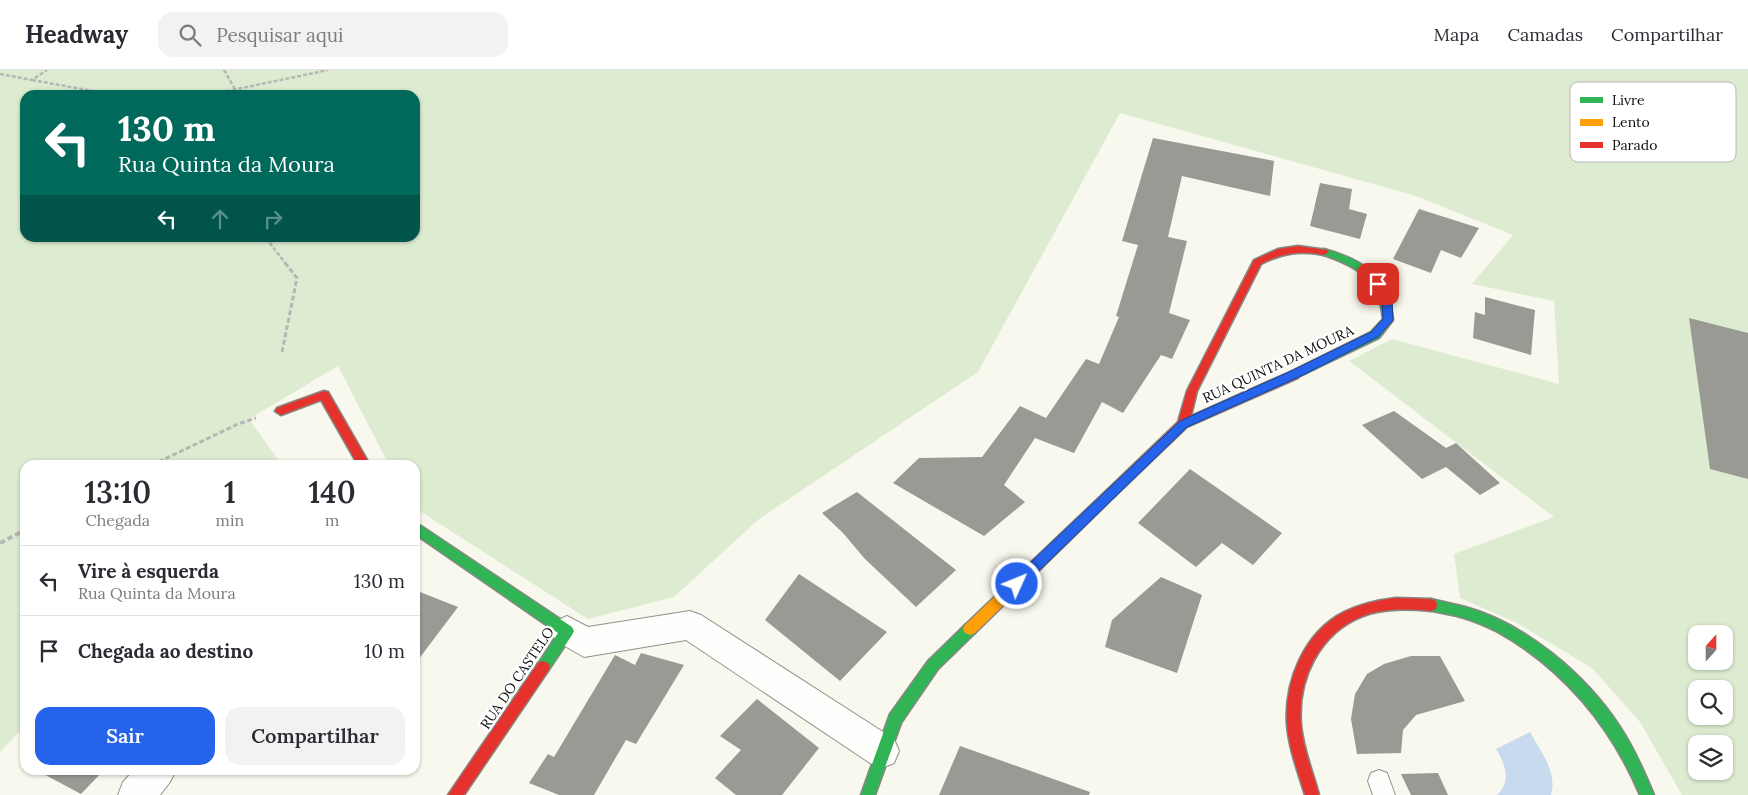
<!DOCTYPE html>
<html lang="pt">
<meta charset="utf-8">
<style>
body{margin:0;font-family:Lora,serif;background:#f2f2f3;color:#2b2b33;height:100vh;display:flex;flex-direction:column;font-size:19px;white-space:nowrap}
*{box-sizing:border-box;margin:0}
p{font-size:16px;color:#7c7c81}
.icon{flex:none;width:28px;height:28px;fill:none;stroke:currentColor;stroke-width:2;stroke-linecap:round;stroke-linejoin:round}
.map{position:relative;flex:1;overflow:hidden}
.drawer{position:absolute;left:20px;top:390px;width:400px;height:315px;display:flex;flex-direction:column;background:#fff;border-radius:15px;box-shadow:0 1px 4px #0004}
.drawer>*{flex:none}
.hud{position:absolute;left:20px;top:20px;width:400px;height:152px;border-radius:15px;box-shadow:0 1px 4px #0004;background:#00695c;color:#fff;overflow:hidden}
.needle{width:32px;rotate:21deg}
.controls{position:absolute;left:1688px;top:555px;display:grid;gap:10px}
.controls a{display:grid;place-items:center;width:45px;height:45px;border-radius:10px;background:#fff;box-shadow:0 1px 4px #0004;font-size:25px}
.pin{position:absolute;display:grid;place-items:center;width:42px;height:42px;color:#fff;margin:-21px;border-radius:10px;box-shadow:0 2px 8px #0006}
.me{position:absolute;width:55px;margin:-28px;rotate:46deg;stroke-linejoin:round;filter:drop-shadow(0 0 4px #0008)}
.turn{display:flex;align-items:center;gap:18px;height:105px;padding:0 15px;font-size:22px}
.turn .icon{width:65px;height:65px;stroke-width:2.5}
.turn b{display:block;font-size:35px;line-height:42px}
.lanes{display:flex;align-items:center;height:48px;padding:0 15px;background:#0003;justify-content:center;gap:25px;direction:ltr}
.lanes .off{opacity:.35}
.eta{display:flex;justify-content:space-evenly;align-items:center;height:85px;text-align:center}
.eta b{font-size:30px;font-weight:600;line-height:35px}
.action{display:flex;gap:10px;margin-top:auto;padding:10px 15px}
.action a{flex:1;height:58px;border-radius:15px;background:#2563eb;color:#fff;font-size:20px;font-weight:600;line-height:58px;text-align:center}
.action a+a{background:#f2f2f3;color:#2b2b33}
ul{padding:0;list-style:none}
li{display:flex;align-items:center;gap:15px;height:70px;padding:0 15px;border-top:1px solid #e1e1e2}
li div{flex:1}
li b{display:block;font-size:19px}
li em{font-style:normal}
header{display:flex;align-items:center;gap:30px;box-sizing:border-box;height:70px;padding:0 25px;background:#fff;border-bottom:1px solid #e1e1e2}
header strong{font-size:24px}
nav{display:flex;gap:28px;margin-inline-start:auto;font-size:18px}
.search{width:350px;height:45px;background:#f2f2f3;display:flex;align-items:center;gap:12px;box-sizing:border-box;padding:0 18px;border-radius:15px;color:#7c7c81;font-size:19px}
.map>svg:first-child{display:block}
.green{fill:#ddecd0;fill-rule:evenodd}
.water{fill:#c8dbee}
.building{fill:#9a9a94}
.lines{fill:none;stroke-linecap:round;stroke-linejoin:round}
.lane-casing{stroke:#91918d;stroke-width:2}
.street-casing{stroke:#91918d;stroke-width:2}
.fast-casing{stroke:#888883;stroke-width:3}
.slow-casing{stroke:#888883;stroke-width:3}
.jam-casing{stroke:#888883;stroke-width:3}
.path-far2{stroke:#b7b7b5;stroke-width:2.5;stroke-dasharray:4 2;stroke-linecap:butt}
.path-far1{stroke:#b7b7b5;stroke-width:3;stroke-dasharray:5 2.5;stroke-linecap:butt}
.path{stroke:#b7b7b5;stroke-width:4;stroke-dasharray:5.5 3;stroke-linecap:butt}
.lane{fill:#fefefc;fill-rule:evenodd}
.street{fill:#fefefc;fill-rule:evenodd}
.fast{fill:#30b455;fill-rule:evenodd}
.slow{fill:#ff9f0a;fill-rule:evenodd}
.jam{fill:#e5322d;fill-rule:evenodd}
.route{fill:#2563eb;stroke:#184099}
.labels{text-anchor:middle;stroke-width:5;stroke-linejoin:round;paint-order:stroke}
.street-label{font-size:14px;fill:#0a0a0a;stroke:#fff}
.key{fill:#fff;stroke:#b6b6b6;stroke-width:1}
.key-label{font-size:14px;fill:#0a0a0a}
</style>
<header>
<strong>Headway</strong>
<div class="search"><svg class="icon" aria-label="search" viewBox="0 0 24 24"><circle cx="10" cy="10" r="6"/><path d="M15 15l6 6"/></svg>Pesquisar aqui</div>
<nav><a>Mapa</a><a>Camadas</a><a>Compartilhar</a></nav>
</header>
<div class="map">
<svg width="1748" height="725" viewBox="0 0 1748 725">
<rect width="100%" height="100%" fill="#f8f8ee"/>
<path class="green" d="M 0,0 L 1748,0 L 1748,725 L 1682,725 L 1640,652 L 1592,598 L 1517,553 L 1460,528 L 1454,484 L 1554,447 L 1349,291 L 1392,269 L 1559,314 L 1554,231 L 1472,214 L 1513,165 L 1416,126 L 1120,43 L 978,302 L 759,449 L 674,527 L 588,549 L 415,438 L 415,395 L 389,395 L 338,296 L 249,349 L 282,395 L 25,395 L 25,656 L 0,682 ZM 25,25 L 415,25 L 415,168 L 25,168 ZM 1696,564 L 1724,564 L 1724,591 L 1696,591 ZM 1696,619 L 1724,619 L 1724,646 L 1696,646 ZM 1696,674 L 1724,674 L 1724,701 L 1696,701 Z"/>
<path class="water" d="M 1530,662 C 1540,680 1558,703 1551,725 L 1497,725 C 1512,711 1505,694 1496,679 Z"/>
<path class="building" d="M 1153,68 L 1274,91 L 1270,126 L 1182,106 L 1168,167 L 1187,171 L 1169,243 L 1190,250 L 1172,289 L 1161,285 L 1123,343 L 1102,332 L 1074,383 L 1035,368 L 1004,415 L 1025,432 L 984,466 L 893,413 L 919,388 L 982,387 L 1020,336 L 1046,348 L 1086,289 L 1099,294 L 1119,247 L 1116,246 L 1138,175 L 1122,171 Z
M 1320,113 L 1352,119 L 1349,139 L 1367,144 L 1360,169 L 1310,156 Z
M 1419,139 L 1479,158 L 1461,188 L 1441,180 L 1431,203 L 1393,189 Z
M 1485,227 L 1535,240 L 1531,285 L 1473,268 L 1475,242 L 1485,245 Z
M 1689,248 L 1748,263 L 1748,409 L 1710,399 Z
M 1394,341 L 1446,378 L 1456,373 L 1500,413 L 1480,425 L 1446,397 L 1422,409 L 1362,355 Z
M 1190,399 L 1282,463 L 1253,495 L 1222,473 L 1196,497 L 1138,453 Z
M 857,422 L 956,500 L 916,537 L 865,489 L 843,463 L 822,443 Z
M 799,504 L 887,562 L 840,611 L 765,550 Z
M 1161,507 L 1202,525 L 1177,603 L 1105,577 L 1112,550 Z
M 415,520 L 458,537 L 415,594 Z
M 641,583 L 684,595 L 636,674 L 626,670 L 594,725 L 559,725 L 529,713 L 548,684 L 554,687 L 615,585 L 635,595 Z
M 1411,586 L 1440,586 L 1465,631 L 1416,645 L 1403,660 L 1401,683 L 1357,684 L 1351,649 L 1355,624 L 1367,604 L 1384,594 Z
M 757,629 L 819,678 L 782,725 L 736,725 L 715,708 L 741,680 L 720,666 Z
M 960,676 L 1090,722 L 1089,725 L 939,725 Z
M 36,700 L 104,700 L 81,724 Z
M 1438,703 L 1448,725 L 1411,725 L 1401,704 Z"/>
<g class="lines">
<g class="lane-casing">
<path id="lane" d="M 1379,700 L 1387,703 L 1395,725 L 1373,725 L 1368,711 L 1371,703 Z"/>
</g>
<g class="street-casing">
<path id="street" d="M 690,541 L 701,545 L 894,669 L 899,681 L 894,693 L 882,698 L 870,693 L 686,570 L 584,587 L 556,571 L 551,561 L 556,551 L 567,546 L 588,557 Z
M 134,700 L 176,700 L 170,712 L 160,725 L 118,725 L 123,712 Z"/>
</g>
<g class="fast-casing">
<path id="fast" d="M 1324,179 C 1364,190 1389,207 1393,250 L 1379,268 L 1294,309 L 1289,305 L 1290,302 L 1371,262 L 1383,249 C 1379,208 1357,196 1321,184 L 1321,180 Z
M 415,452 L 572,557 L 574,561 L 572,565 L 548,601 L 543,603 L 538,601 L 536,597 L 558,563 L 415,464 Z
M 1431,529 C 1442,532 1454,534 1465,537 C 1525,553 1586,605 1620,657 C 1634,678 1644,701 1654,725 L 1640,725 C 1611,656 1562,597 1496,561 C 1486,556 1474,551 1464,548 C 1452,544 1438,543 1426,539 L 1425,535 L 1426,531 Z
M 970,553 L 975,555 L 977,559 L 975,563 L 938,599 L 901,653 L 875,725 L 861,725 L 890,644 L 928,591 L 965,555 Z"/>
</g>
<g class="slow-casing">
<path id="slow" d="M 1111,418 L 1115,420 L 1117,423 L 1115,426 L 975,563 L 970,565 L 965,563 L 963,559 L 965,555 L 1107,420 Z"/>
</g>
<g class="jam-casing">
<path id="jam" d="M 1298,176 L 1327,180 L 1329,182 L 1324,185 C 1301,180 1282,183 1261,194 L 1197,321 L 1191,346 L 1290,302 L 1298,302 L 1299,305 L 1298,308 L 1187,357 L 1115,426 L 1111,428 L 1107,426 L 1105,423 L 1107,420 L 1178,352 L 1187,321 L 1254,190 L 1278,179 Z
M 324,321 L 328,322 L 370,395 L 358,395 L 321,330 L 281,345 L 275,341 L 277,338 Z
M 1396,528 L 1431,529 L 1436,531 L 1437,535 L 1436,539 L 1431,541 C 1408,539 1384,538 1363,546 C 1319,563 1297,610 1301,655 C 1303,679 1313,702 1319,725 L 1305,725 C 1298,702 1289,679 1287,655 C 1284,612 1304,562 1344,542 C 1361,534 1378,530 1396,528 Z
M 543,591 L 548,593 L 550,597 L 548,601 L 464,725 L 448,725 L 538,593 Z"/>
</g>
<path class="path-far2" d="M 224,0 L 236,21
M 0,4 L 32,10 L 47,0
M 32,10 L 115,25
M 209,25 L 328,0
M 266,168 L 286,194"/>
<path class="path-far1" d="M 282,282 L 297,208 L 285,193
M 152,395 L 238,354 L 256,348"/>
<path class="path" d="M 0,473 L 25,460"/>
<use href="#lane" class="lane"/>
<use href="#street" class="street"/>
<use href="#fast" class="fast"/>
<use href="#slow" class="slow"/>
<use href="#jam" class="jam"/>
</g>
<path class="route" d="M 1378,210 L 1381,211 L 1392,230 L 1393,250 L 1378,267 L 1299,307 L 1187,357 L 1021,518 L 1012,518 L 1010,514 L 1012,510 L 1180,351 L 1291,301 L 1371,262 L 1383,249 L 1382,230 L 1373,214 Z"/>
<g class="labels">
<g class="street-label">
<text transform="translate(1278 294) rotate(-25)" y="5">RUA QUINTA DA MOURA</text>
<text transform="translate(517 608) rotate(-56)" y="5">RUA DO CASTELO</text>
</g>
</g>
<rect x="1570" y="12" width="166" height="80" rx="8" class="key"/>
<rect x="1580" y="27" width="23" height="6" fill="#30b455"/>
<rect x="1580" y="49" width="23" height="7" fill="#ff9f0a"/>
<rect x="1580" y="72" width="23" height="6" fill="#e5322d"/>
<g class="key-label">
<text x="1612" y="35">Livre</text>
<text x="1612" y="57">Lento</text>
<text x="1612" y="80">Parado</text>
</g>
</svg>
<div class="controls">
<a><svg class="needle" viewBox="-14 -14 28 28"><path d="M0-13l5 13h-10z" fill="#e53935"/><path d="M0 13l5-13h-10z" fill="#7c7c81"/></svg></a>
<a><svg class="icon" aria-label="search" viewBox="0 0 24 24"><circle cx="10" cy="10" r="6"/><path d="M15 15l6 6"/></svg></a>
<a><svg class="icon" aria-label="layers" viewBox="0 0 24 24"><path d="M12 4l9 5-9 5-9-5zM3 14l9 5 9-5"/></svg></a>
</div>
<div class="pin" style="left:1378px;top:214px;background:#d93025"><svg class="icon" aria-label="arrive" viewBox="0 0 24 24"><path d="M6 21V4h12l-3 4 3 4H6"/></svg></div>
<svg class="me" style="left:1017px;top:514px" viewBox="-20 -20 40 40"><circle r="17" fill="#2563eb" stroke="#fff" stroke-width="3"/><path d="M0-11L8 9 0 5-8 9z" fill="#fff"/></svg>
<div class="hud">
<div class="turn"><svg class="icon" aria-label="left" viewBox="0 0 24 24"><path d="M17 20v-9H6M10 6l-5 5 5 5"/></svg><div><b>130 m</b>Rua Quinta da Moura</div></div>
<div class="lanes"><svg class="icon" aria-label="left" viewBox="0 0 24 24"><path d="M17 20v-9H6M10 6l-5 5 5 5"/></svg><svg class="icon off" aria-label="ahead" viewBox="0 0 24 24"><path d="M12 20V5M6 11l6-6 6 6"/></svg><svg class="icon off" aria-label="right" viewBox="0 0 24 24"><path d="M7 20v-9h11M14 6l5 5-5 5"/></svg></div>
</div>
<section class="drawer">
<div class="eta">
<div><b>13:10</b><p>Chegada</p></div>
<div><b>1</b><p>min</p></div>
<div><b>140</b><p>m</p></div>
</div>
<ul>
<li><svg class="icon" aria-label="left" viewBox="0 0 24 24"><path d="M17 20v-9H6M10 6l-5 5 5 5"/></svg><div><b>Vire à esquerda</b><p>Rua Quinta da Moura</p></div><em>130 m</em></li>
<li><svg class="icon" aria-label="arrive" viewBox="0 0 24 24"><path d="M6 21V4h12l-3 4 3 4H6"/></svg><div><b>Chegada ao destino</b></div><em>10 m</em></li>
</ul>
<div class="action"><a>Sair</a><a>Compartilhar</a></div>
</section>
</div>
